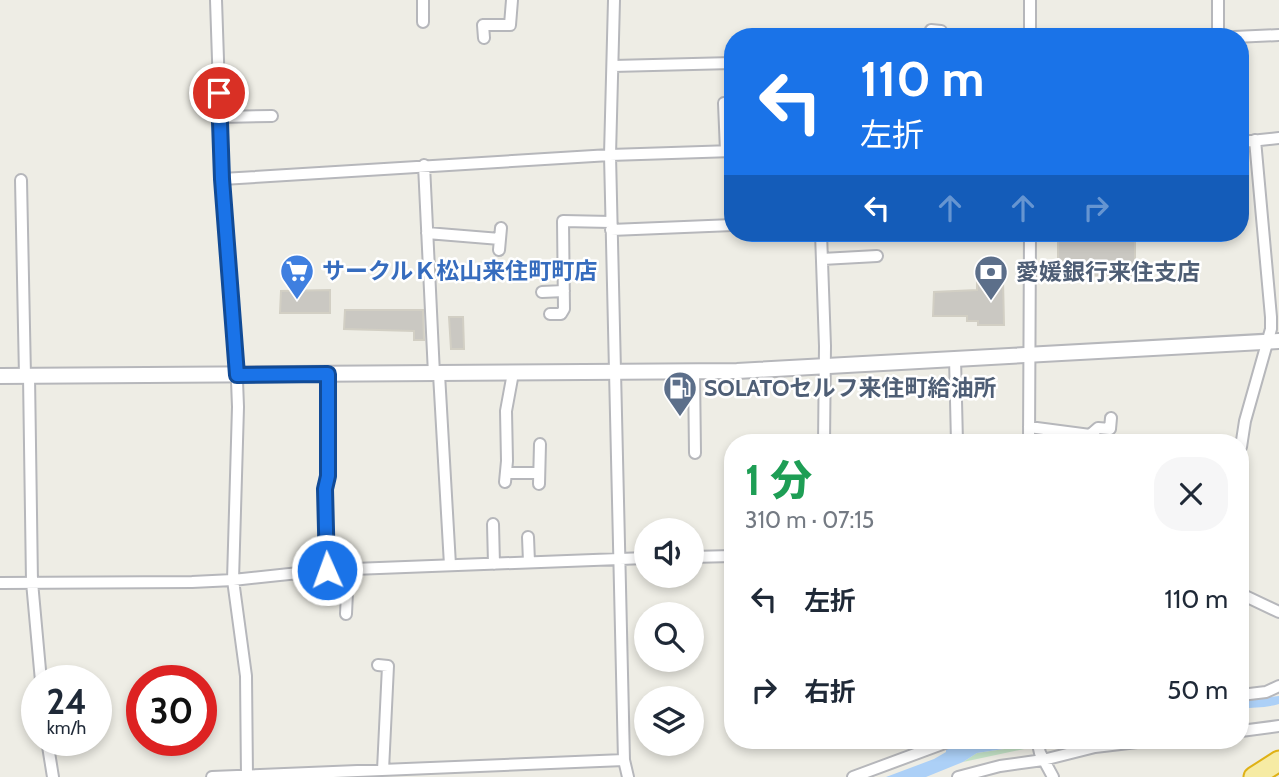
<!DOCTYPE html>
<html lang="ja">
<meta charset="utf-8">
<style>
body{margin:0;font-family:Cabin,"Noto Sans JP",sans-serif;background:#f6f6f7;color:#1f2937;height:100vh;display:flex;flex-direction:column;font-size:26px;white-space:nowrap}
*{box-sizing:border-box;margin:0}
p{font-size:23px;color:#747a83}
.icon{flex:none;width:38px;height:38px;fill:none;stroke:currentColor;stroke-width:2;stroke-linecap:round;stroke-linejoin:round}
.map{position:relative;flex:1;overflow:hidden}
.drawer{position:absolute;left:724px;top:434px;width:525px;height:315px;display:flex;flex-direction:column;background:#fff;border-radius:28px;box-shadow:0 4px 10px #0003}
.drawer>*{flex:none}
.hud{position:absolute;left:724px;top:28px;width:525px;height:214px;border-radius:28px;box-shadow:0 4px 10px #0003;background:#1a73e8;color:#fff;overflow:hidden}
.tools{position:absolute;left:634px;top:518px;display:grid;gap:14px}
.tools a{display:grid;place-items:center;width:70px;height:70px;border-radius:50%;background:#fff;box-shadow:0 4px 10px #0003;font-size:35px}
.speed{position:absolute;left:21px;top:665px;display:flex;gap:14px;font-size:35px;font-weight:700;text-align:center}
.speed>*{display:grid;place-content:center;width:91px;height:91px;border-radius:50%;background:#fff;box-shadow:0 4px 10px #0003;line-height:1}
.speed small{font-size:18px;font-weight:400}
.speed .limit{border:10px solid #d22;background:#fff;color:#111}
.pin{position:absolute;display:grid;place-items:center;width:60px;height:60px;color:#fff;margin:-30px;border:4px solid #fff;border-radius:50%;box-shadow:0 2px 7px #0007}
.me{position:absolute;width:77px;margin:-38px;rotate:358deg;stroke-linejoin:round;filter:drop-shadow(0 0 5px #0008)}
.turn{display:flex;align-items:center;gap:24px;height:147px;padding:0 21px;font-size:32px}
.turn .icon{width:91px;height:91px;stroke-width:2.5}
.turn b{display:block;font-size:49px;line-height:60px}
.lanes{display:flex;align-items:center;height:66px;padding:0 21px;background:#0003;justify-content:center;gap:35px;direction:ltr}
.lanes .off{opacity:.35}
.round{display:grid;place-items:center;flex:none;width:74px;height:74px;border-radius:28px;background:#f6f6f7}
.summary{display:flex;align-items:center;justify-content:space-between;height:119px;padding:0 21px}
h1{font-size:42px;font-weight:800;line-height:52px;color:#1e9e55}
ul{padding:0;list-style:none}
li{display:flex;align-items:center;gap:21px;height:91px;padding:0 21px}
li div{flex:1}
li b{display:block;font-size:26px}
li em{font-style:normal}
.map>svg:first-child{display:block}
.green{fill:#c4e3c7}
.water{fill:#acd0f7}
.building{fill:#cac8c2;stroke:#d2cfc4;stroke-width:2}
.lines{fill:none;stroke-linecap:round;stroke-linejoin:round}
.minor-casing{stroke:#b6b7bb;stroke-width:14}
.tertiary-casing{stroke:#b6b7bb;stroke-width:18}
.trunk-casing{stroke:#dfb115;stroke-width:23}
.minor{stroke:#fff;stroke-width:10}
.tertiary{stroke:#fff;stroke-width:14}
.trunk{stroke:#f6eba4;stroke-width:19}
.route-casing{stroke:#114b97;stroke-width:18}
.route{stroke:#1a73e8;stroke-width:12}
.labels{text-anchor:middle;stroke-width:5;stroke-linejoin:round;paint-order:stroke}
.shop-label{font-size:23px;font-weight:bold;fill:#366cbe;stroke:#fff;text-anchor:start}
.service-label{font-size:23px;font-weight:bold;fill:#4e5e75;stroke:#fff;text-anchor:start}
</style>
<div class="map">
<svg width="1279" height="777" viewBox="0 0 1279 777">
<rect width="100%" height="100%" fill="#eeede5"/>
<path class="green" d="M 1067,740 L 963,762 L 977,753 Z"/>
<path class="water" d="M 1279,696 L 1279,704 C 1266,708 1254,707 1241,709 L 1241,700 Z
M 973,740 L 1062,740 L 977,753 L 963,762 L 926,777 L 886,777 L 934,759 L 946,752 L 946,748 Z"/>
<path class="building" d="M 1058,233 L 1135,233 L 1135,276 L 1058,275 Z
M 1003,279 L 1004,325 L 978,325 L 978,321 L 967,321 L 967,316 L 933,316 L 934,292 L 977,290 L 977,280 Z
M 330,290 L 330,313 L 280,313 L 281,291 Z
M 345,310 L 423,310 L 424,340 L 414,340 L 414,331 L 344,329 Z
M 449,317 L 463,317 L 464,349 L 451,349 Z"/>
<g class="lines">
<g class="minor-casing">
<path id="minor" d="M 216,0 L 222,179 L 236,353 L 238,407 L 233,580 L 246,676 L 247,777
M 423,0 L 423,22
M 614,0 L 610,155 L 624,760 L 628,777
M 1030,0 L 1030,37
M 1218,0 L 1218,37
M 931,30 L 941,31 L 941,37
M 1234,37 L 1279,35
M 484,38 L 483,25 L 510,25 L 512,0
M 613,66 L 733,63
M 724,103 L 726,151
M 220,117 L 272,116
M 1241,142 L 1279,138
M 424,165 L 434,374
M 222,179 L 610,155 L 733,151
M 21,180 L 25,376
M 611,230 L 733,225
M 427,233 L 500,239
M 821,233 L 825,346 L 824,443
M 499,250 L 501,228
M 822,259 L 877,256
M 542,292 L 564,291
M 550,314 L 561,314 L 564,309 L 563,221 L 611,222
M 955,358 L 957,443
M 694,371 L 695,453
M 439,374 L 450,565
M 29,376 L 32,582 L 41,681
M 1029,427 L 1090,435 L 1098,428 L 1110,429 L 1111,418
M 1029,443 L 1030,233
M 1241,447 L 1245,421 L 1271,329 L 1271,317 L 1255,140
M 506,473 L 539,473
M 505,482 L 507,461 L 506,411 L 513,373
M 539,484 L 540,444
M 493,524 L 494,564
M 528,537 L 529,562
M 691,557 L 733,556
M 327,570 L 325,489 L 328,476 L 329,374
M 0,583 L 192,582 L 233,580 L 327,570 L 646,558
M 1241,594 L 1279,612
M 346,614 L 348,570
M 378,665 L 388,666 L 383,770
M 1241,695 L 1266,692 L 1279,686
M 1241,731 L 1279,726
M 47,740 L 53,777
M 1037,740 L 1040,753 L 1053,777
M 212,777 L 624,760
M 853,777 L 953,740
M 958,777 L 1000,766 L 1043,760 L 1095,747 L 1154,740"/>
</g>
<g class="tertiary-casing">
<path id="tertiary" d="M 0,376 L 737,371 L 1279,341"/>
</g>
<g class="trunk-casing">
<path id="trunk" d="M 1254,777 L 1279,761"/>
</g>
<use href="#minor" class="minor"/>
<use href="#tertiary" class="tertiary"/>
<use href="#trunk" class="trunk"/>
</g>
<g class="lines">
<g class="route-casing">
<path id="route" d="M 219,93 L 222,179 L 237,375 L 328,374 L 328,476 L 325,489 L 327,570"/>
</g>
<use href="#route" class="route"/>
</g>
<defs>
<g id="supermarket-pin" transform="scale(1.75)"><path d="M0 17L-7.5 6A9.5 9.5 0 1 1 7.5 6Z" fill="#3f7fe0" stroke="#fff"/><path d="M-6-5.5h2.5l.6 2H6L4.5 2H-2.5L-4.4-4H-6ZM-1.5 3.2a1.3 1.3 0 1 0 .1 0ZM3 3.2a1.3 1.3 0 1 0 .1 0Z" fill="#fff"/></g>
<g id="bank-pin" transform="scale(1.75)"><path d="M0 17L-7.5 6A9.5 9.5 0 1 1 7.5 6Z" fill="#5c6f8a" stroke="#fff"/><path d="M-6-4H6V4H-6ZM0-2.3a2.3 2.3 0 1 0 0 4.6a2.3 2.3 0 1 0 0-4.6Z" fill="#fff"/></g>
<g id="fuel-pin" transform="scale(1.75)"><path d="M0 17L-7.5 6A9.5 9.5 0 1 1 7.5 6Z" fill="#5c6f8a" stroke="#fff"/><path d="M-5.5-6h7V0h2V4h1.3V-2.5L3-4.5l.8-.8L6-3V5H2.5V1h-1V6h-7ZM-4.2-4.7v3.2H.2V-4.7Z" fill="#fff"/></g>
</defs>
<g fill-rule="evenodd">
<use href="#supermarket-pin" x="297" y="271"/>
<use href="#bank-pin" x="991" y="272"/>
<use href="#fuel-pin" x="680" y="388"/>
</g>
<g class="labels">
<g class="shop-label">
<text x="322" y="279">サークルＫ松山来住町町店</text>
</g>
<g class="service-label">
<text x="1016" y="280">愛媛銀行来住支店</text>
<text x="704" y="396">SOLATOセルフ来住町給油所</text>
</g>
</g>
</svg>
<div class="tools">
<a><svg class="icon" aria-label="sound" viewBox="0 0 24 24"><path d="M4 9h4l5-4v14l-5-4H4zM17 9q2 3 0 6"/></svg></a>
<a><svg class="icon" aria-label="search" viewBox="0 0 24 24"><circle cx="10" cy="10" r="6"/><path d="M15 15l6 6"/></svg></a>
<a><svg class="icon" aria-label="layers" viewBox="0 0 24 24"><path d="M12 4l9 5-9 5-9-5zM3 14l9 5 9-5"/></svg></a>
</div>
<div class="speed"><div>24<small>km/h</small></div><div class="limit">30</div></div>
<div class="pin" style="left:219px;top:93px;background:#d93025"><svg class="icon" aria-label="arrive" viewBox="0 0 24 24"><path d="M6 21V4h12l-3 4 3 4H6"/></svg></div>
<svg class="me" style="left:327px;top:570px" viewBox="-20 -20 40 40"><circle r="17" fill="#1a73e8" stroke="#fff" stroke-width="3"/><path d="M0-11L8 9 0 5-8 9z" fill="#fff"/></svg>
<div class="hud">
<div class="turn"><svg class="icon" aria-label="left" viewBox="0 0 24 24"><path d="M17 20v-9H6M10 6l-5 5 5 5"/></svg><div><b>110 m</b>左折</div></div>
<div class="lanes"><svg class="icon" aria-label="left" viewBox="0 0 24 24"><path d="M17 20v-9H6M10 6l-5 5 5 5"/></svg><svg class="icon off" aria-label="ahead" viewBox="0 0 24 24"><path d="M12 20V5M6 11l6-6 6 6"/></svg><svg class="icon off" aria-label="ahead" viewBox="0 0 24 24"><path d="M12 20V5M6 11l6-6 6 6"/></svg><svg class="icon off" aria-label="right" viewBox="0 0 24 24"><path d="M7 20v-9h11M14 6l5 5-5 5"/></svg></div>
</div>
<section class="drawer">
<div class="summary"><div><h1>1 分</h1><p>310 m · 07:15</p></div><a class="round"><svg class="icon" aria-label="close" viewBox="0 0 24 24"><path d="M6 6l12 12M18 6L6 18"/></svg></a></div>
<ul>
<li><svg class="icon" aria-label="left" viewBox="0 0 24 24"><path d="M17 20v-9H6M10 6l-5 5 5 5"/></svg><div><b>左折</b></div><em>110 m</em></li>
<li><svg class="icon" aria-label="right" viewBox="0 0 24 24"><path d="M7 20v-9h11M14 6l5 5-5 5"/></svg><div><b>右折</b></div><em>50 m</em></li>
</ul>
</section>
</div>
